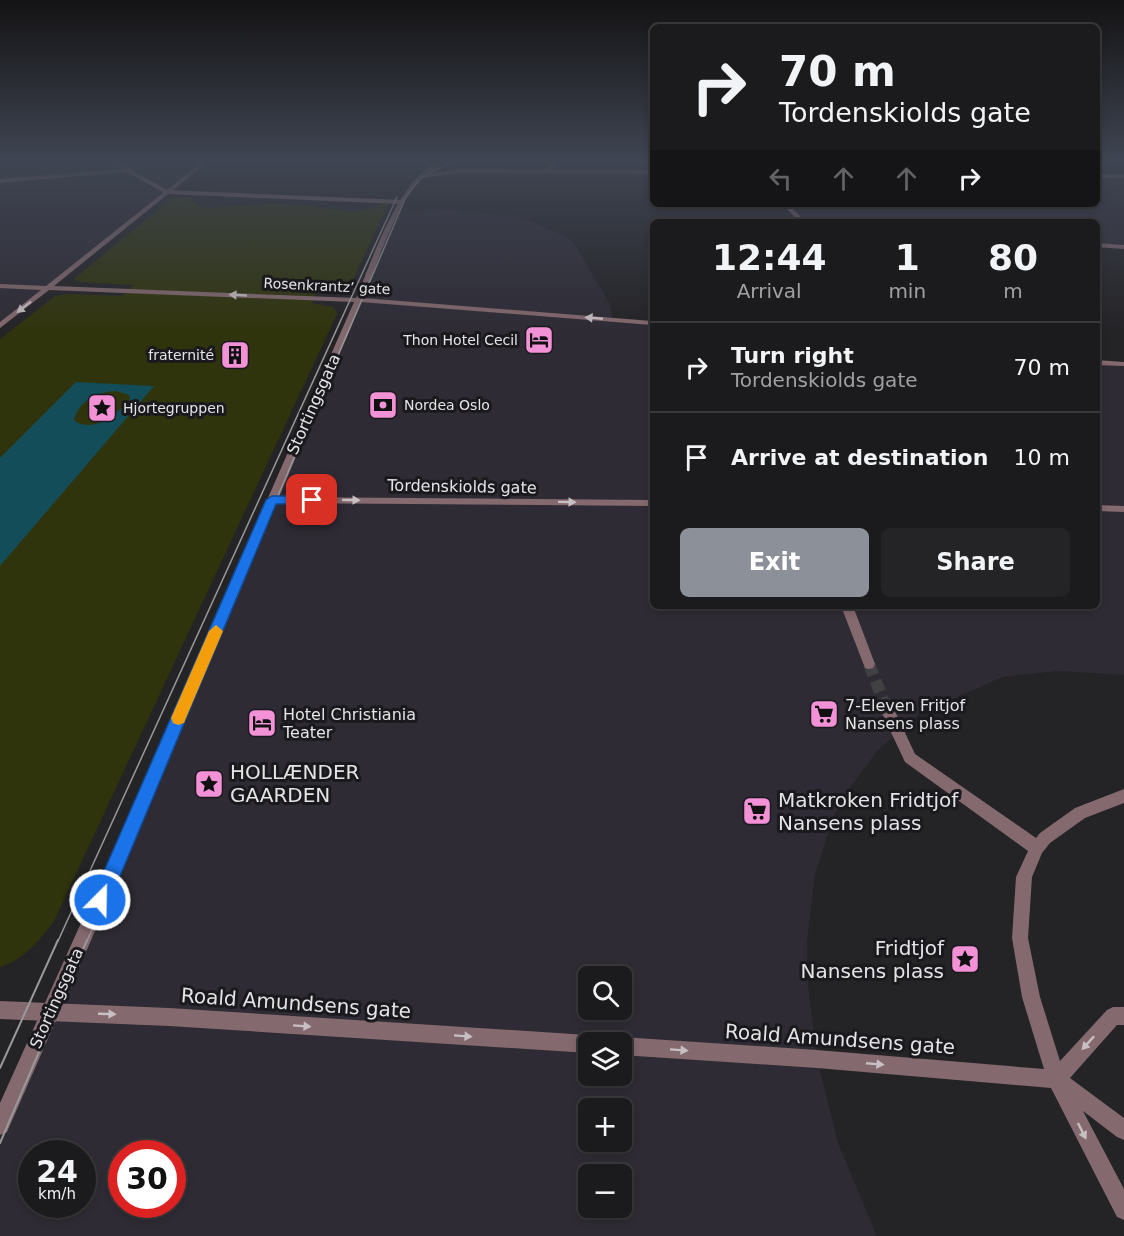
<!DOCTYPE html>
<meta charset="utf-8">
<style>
body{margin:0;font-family:"DejaVu Sans",sans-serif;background:#242325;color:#f1f3f6;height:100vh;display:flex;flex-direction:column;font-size:22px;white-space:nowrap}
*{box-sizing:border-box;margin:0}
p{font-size:20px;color:#a0a1a3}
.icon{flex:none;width:33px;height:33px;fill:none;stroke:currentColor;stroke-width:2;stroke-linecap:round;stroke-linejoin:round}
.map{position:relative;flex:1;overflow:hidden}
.drawer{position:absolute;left:650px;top:219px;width:450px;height:390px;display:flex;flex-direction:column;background:#1b1a1c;border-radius:9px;box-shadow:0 3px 9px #0003,0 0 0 2px #39383b}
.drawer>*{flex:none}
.top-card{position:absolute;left:650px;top:24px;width:450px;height:183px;border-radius:9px;box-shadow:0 3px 9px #0003,0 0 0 2px #39383b;background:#1b1a1c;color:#f1f3f6;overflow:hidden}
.buttons{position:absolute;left:578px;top:966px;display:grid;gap:12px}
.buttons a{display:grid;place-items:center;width:54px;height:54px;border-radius:9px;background:#1b1a1c;box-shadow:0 3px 9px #0003,0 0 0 2px #39383b;font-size:30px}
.speed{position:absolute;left:18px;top:1140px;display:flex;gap:12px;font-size:30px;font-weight:700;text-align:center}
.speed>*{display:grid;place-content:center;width:78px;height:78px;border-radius:50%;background:#1b1a1c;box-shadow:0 3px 9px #0003,0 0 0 2px #39383b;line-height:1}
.speed small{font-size:15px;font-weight:400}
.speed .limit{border:9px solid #d22;background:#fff;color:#111}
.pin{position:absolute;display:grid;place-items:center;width:51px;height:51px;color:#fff;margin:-26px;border-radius:12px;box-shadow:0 3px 9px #0006}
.me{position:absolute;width:66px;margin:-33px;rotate:23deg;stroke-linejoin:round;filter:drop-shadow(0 0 4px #0008)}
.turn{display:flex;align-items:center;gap:21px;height:126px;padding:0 30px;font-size:27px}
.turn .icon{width:78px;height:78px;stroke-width:2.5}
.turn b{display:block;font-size:42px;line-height:51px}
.lanes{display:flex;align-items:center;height:57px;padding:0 30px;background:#0003;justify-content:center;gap:30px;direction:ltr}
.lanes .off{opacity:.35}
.eta{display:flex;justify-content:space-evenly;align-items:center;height:102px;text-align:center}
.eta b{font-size:36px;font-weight:600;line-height:42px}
.action{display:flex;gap:12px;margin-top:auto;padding:12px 30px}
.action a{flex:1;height:69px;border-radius:9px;background:#8c9099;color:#fff;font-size:24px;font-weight:600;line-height:69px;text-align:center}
.action a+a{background:#242325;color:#f1f3f6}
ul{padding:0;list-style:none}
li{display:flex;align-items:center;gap:18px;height:90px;padding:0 30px;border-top:2px solid #39383b}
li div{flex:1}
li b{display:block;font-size:22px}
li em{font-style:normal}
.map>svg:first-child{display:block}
.built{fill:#2e2b34;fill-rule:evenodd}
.green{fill:#30340c}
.water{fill:#124d59;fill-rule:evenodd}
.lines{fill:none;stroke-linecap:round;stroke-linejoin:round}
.pedestrian-tunnel-far1{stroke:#414043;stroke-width:12;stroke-dasharray:12 6;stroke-linecap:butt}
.pedestrian-tunnel{stroke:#414043;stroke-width:15;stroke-dasharray:15 8;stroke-linecap:butt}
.pedestrian{fill:#84696e;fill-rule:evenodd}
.minor{fill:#84696e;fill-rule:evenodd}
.tram-far1{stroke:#99999b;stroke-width:1.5}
.tram{stroke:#99999b;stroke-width:2}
.oneway{fill:#c7bfc2}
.route{fill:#1a73e8;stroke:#114b97;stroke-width:1.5}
.slow{fill:#f59e0b}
.labels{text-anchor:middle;stroke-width:6;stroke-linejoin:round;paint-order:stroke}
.far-street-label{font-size:14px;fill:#e4e4e6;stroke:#1a191d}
.far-poi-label{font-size:14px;fill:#e4e4e6;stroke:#1a191d;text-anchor:end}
.street-label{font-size:16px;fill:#e4e4e6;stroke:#1a191d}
.poi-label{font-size:16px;fill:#e4e4e6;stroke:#1a191d;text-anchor:start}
.near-poi-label{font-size:20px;fill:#e4e4e6;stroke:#1a191d;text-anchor:start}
.near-street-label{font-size:20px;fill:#e4e4e6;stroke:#1a191d}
</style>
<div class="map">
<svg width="1124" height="1236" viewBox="0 0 1124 1236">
<rect width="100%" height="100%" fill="#242326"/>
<path class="built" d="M 0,161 L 206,161 L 0,326 Z
M 1097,176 L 1124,176 L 1124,247 L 1097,245 L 1096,222 L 816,222 L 799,218 L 785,204 L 1096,204 Z
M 454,210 L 520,217 L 565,236 L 574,243 L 611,306 L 612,319 L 652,323 L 652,606 L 1096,606 L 1097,362 L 1124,364 L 1124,675 L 1058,671 L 1003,677 L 920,713 L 877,751 L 848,791 L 834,816 L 815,874 L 807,943 L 807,976 L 817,1059 L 838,1143 L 877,1236 L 0,1236 L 0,1125 L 397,211 ZM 588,976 L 621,976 L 621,1010 L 588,1010 ZM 588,1042 L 621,1042 L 621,1076 L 588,1076 ZM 588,1108 L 621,1108 L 621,1142 L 588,1142 ZM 32,1154 L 82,1154 L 82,1204 L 32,1204 ZM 122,1154 L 172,1154 L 172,1204 L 122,1204 ZM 588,1174 L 621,1174 L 621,1208 L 588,1208 Z"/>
<path class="green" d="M 174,197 L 194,198 L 191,201 L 205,208 L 269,204 L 301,205 L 352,212 L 377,207 L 380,201 L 389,202 L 352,282 L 340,290 L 317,292 L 312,303 L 333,307 L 337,312 L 336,316 L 54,921 C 40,940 24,960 0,967 L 0,339 L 55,296 L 66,294 L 122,296 L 133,285 L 80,282 L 75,281 L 75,278 Z"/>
<path class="water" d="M 76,382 L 154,386 L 0,566 L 0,458 ZM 116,391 L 129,395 L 130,399 C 117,414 97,432 76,422 L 74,419 C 80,400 98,392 116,391 Z"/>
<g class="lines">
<path class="pedestrian-tunnel-far1" d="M 869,664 L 886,707"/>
<path class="pedestrian-tunnel" d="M 886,705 L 888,711"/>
<path class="pedestrian" d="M 110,161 L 116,161 L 167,190 L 401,200 L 404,202 L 401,204 L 166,194 L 127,172 L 0,183 L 0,179 L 123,169 Z
M 548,161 L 554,161 L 553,171 L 550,173 L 547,171 Z
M 841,606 L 853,606 L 875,664 L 873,668 L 869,669 L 865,668 Z
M 888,705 L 893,707 L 915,754 L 1036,838 L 1040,833 L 1075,808 L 1124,789 L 1124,803 L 1085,818 L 1050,843 L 1042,853 L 1032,877 L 1028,938 L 1040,997 L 1060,1061 L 1107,1010 L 1113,1007 L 1124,1007 L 1124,1025 L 1117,1025 L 1070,1078 L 1124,1118 L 1124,1140 L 1117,1137 L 1083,1111 L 1124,1189 L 1124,1220 L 1117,1217 L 1051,1088 L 817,1068 L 621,1055 L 621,1042 L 613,1042 L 615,1040 L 621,1037 L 817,1050 L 1044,1069 L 1022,997 L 1012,938 L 1016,877 L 1028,851 L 905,762 L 881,711 L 883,707 Z
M 0,1001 L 169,1008 L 588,1035 L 594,1038 L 597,1042 L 588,1042 L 588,1053 L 169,1026 L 0,1019 Z"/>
<path class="minor" d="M 203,161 L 209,161 L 54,286 L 356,298 C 371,264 405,158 449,161 L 427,174 L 461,169 L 652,170 L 652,174 L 461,173 L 422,178 C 397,202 377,264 363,298 L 652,321 L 652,325 L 361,302 L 279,497 L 652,500 L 652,506 L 276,503 L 106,906 L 7,1132 L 0,1135 L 0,1103 L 94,894 L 354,302 L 49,290 L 0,328 L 0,322 L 41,290 L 0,288 L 0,284 L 46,286 Z
M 1096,174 L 1124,174 L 1124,178 L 1096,178 Z
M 782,204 L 788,204 L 801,217 L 819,222 L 797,219 Z
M 1096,243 L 1124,245 L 1124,249 L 1096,247 Z
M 1096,360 L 1124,362 L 1124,366 L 1096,365 Z
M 1096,505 L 1124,506 L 1124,512 L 1096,511 Z"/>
<path class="tram-far1" d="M 58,941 L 397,197
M 87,941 L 406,197 L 421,178 L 454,161"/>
<path class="tram" d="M 0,1068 L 58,940
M 0,1143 L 87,940"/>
</g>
<defs><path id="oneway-solid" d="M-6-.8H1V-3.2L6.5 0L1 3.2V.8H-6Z" transform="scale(1.5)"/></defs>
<g class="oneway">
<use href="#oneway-solid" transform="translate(238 295) rotate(-177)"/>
<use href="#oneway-solid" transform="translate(24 307) rotate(142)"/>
<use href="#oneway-solid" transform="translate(594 318) rotate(-175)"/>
<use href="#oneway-solid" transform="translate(351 500) rotate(1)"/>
<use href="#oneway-solid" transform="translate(567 502) rotate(1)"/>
<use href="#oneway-solid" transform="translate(107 1014) rotate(2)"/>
<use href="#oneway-solid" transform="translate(302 1026) rotate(4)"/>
<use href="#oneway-solid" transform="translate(463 1036) rotate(4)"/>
<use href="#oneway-solid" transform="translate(1088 1043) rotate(132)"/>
<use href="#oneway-solid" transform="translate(679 1050) rotate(4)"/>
<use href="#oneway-solid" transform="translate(875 1064) rotate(5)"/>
<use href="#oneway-solid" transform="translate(1082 1131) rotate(63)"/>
</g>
<linearGradient id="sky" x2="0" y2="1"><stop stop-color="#141315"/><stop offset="0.48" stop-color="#3f4552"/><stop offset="1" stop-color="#3f4552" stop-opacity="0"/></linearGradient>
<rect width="1124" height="334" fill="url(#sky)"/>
<path class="route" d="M 272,496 L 312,496 L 318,500 L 312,504 L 276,504 L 107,907 L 100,909 L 94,907 L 91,900 L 94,894 L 266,500 Z"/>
<path class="slow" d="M 216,625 L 223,631 L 186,718 L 184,723 L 178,725 L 173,723 L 171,718 L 209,631 Z"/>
<defs>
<g id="hotel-square" transform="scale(1.5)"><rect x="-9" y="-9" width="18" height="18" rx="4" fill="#f391d6" stroke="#1a191d"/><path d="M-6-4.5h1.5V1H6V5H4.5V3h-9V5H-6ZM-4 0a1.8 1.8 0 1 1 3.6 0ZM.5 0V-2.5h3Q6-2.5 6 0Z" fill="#111"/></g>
<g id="building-square" transform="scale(1.5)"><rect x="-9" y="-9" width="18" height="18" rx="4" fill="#f391d6" stroke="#1a191d"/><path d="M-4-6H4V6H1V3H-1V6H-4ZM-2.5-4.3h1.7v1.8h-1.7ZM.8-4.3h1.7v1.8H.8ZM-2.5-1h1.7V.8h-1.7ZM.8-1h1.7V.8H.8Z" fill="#111"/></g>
<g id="bank-square" transform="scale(1.5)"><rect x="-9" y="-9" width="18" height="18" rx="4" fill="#f391d6" stroke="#1a191d"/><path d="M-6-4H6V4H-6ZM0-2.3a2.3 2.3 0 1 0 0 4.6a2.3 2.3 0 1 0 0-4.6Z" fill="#111"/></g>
<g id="sight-square" transform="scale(1.5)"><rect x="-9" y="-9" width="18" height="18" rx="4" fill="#f391d6" stroke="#1a191d"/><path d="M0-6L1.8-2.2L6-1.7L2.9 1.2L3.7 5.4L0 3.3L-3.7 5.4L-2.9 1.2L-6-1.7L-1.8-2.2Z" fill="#111"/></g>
<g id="supermarket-square" transform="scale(1.5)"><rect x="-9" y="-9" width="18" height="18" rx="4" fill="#f391d6" stroke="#1a191d"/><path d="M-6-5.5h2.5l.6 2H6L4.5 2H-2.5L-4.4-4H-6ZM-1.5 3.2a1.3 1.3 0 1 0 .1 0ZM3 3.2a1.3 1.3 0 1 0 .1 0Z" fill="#111"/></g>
</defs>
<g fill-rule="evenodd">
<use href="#hotel-square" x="539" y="340"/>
<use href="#building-square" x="235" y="355"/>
<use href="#bank-square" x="383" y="405"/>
<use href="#sight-square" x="102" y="408"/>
<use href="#supermarket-square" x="824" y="714"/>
<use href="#hotel-square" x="262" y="723"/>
<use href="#sight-square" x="209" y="784"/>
<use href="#supermarket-square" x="757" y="811"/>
<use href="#sight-square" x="965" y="959"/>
</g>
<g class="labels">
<g class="far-street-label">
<text transform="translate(327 286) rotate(3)" y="5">Rosenkrantz’ gate</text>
</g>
<g class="far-poi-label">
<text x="518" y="345">Thon Hotel Cecil</text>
<text x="214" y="360">fraternité</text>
<text x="404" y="410" text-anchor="start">Nordea Oslo</text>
<text x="123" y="413" text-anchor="start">Hjortegruppen</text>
</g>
<g class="street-label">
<text transform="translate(313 404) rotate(-66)" y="6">Stortingsgata</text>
<text transform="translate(462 486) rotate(1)" y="6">Tordenskiolds gate</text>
<text transform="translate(56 998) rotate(-66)" y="6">Stortingsgata</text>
</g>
<g class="poi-label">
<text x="845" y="711">7-Eleven Fritjof<tspan x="845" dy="18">Nansens plass</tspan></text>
<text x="283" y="720">Hotel Christiania<tspan x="283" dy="18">Teater</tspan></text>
</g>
<g class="near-poi-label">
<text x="230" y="779">HOLLÆNDER<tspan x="230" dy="23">GAARDEN</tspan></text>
<text x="778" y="807">Matkroken Fridtjof<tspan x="778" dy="23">Nansens plass</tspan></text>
<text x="944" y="955" text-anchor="end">Fridtjof<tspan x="944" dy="23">Nansens plass</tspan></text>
</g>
<g class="near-street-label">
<text transform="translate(296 1003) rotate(4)" y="7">Roald Amundsens gate</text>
<text transform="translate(840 1039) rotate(4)" y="7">Roald Amundsens gate</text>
</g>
</g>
</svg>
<div class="buttons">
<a><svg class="icon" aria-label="search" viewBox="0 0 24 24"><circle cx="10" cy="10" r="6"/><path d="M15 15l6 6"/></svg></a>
<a><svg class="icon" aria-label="layers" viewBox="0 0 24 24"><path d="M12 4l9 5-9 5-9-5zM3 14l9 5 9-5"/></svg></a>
<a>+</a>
<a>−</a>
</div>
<div class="speed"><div>24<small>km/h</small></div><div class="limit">30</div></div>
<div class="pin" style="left:312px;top:500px;background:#d93025"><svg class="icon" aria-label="arrive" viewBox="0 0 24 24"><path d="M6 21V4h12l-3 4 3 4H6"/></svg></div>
<svg class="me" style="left:100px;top:900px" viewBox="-20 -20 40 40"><circle r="17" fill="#1a73e8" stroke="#fff" stroke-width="3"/><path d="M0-11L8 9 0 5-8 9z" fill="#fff"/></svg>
<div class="top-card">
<div class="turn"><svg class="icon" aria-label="right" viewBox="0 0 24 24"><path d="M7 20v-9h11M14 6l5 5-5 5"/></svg><div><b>70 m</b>Tordenskiolds gate</div></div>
<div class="lanes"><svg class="icon off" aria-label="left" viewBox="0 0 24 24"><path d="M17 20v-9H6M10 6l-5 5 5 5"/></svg><svg class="icon off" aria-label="ahead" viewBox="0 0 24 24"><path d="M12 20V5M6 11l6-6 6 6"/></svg><svg class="icon off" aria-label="ahead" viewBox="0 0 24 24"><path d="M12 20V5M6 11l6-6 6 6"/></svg><svg class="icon" aria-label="right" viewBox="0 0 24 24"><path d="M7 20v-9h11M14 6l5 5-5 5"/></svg></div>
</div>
<section class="drawer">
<div class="eta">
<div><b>12:44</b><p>Arrival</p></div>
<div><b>1</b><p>min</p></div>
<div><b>80</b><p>m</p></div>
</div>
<ul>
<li><svg class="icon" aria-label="right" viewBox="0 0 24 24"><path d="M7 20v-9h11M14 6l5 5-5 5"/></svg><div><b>Turn right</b><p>Tordenskiolds gate</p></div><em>70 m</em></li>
<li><svg class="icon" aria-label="arrive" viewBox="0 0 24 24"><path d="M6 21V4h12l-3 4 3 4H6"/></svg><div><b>Arrive at destination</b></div><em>10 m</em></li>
</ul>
<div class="action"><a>Exit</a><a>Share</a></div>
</section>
</div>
